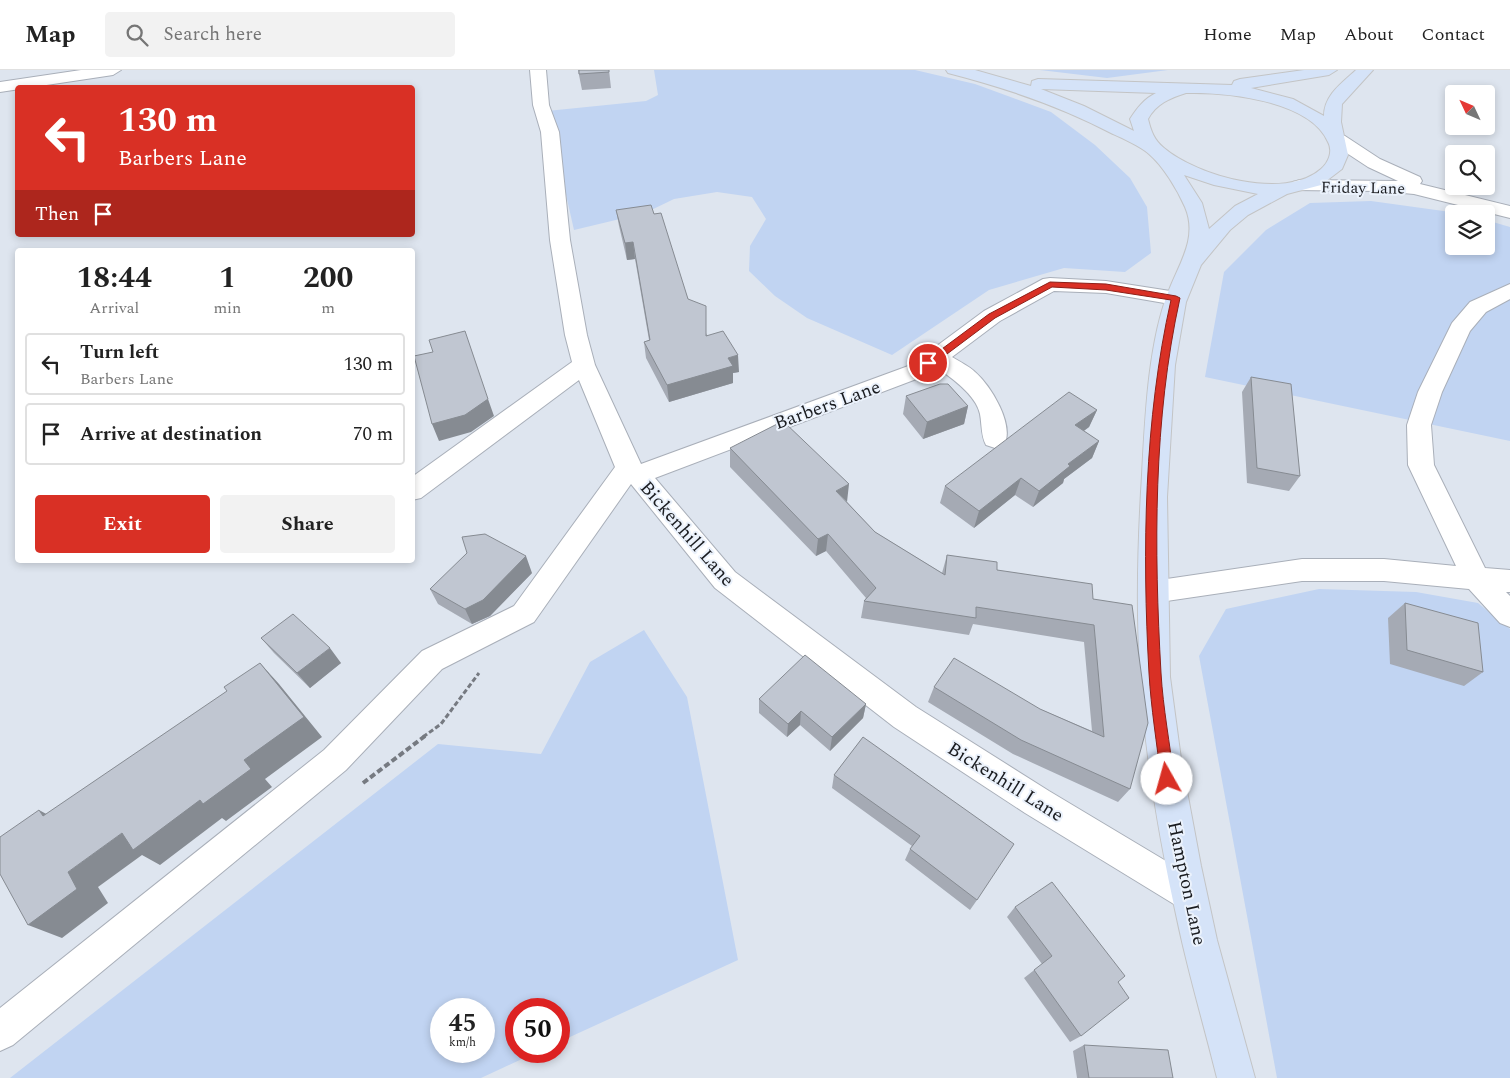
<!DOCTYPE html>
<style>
body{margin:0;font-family:Spectral,serif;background:#f2f2f2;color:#222;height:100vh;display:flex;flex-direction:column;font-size:19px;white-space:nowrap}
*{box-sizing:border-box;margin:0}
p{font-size:16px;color:#767676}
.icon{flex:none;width:28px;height:28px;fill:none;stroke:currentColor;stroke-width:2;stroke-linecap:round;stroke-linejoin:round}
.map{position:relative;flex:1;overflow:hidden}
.side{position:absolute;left:15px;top:178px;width:400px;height:315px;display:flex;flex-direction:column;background:#fff;border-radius:5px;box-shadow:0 2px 8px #0003}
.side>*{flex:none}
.top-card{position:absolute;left:15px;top:15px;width:400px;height:152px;border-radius:5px;box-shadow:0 2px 8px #0003;background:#d93025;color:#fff;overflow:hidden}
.needle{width:32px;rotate:314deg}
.controls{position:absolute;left:1445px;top:15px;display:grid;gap:10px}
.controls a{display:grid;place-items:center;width:50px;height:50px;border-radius:5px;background:#fff;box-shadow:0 2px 8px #0003;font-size:25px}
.speed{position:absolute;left:430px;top:928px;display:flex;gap:10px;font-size:25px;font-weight:700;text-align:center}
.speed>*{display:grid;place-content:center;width:65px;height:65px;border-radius:50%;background:#fff;box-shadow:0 2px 8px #0003;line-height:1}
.speed small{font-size:12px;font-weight:400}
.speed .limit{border:8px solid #d22;background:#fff;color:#111}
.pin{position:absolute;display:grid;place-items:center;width:42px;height:42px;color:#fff;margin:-21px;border:2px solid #fff;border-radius:50%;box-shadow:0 1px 5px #0007}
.me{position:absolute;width:55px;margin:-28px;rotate:353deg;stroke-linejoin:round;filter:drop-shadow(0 0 4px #0008)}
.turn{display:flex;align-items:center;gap:18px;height:105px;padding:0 20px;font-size:22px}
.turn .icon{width:65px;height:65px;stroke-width:2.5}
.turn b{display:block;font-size:35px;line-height:42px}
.then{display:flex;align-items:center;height:48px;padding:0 20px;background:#0003;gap:10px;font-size:19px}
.eta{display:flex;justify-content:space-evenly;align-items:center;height:85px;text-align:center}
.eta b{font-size:30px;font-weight:700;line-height:35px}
.action{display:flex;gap:10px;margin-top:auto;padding:10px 20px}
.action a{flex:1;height:58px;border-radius:5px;background:#d93025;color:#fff;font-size:20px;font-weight:700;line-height:58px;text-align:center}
.action a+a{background:#f2f2f2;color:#222}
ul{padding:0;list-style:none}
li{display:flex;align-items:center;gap:15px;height:62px;margin:0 10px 8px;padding:0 10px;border:2px solid #e0e0e0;border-radius:5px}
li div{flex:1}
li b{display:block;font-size:19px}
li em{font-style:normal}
header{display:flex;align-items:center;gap:30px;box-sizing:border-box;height:70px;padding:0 25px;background:#fff;border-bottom:1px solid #e0e0e0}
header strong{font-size:24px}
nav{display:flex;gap:28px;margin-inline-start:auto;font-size:18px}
.search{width:350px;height:45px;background:#f2f2f2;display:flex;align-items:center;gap:12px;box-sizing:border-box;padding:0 18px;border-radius:5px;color:#767676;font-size:19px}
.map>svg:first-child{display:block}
.green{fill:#c1d4f2;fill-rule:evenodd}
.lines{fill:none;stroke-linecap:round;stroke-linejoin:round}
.minor-casing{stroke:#a9afb9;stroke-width:2}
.major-casing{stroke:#c3c4c5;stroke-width:2}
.path-far1{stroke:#767a81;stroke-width:3;stroke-dasharray:5 2.5;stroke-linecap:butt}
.path{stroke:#767a81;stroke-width:4;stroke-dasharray:6 3;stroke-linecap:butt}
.minor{fill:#fff;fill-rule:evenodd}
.major{fill:#d5e3f8;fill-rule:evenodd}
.wall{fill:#a5aab4}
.shaded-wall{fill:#868b92}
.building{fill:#c0c6d1;stroke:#868b92}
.route{fill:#d93025;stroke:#8d1f18}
.labels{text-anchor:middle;stroke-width:4;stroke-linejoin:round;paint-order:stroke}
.far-street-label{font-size:16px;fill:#1a1c20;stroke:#ebf2fc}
.street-label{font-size:19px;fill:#1a1c20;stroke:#ebf2fc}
</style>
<header>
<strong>Map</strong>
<div class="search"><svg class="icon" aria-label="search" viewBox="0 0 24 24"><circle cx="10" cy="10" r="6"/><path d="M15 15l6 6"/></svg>Search here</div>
<nav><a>Home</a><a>Map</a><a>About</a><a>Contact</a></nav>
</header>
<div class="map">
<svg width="1510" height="1008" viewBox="0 0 1510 1008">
<rect width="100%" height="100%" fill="#dee5ef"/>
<path class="green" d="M 654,0 L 915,0 L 975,14 L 1051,42 L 1095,75 L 1130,108 L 1147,137 L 1151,183 L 1125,202 L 1064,198 L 989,220 L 892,285 L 807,248 L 775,226 L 749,201 L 750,176 L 766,149 L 752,127 L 717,122 L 674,129 L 645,143 L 574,160 L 547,41 L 646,31 L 658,25 Z
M 1040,0 L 1168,0 L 1107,8 Z
M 1371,131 L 1465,144 L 1454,144 L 1454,176 L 1486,176 L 1486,150 L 1510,157 L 1510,371 L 1205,307 L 1224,202 L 1266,160 L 1310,133 Z
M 1319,519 L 1416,522 L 1478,533 L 1510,559 L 1510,1008 L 1277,1008 L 1199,586 L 1226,539 Z
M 644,560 L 687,627 L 738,890 L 559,972 L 559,939 L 516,939 L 516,981 L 539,981 L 481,1008 L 10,1008 L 438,674 L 541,684 L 590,592 ZM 441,939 L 484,939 L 484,981 L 441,981 Z"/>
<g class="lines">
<g class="minor-casing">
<path id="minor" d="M 81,0 L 121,0 L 113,5 L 0,22 L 0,12 Z
M 530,0 L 546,0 L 549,35 L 559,62 L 570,170 L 587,265 L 595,295 L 641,394 L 911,295 L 984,241 L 1043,209 L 1050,208 L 1106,211 L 1183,223 L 1187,228 L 1183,233 L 1176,235 L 1106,223 L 1054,221 L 1000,251 L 952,287 C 960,292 969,296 975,302 C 991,316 1015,355 1004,375 L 995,378 L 986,375 C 981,366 982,355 980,344 C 976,325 952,308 937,298 L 927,305 L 655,408 L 735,502 L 916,637 L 1049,721 L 1201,812 L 1206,824 L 1201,836 L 1189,841 L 1177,836 L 1025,743 L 894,657 L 715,518 L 631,414 L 534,552 L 442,599 L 346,700 L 13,975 L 0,981 L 0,938 L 324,680 L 422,581 L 514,536 L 615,397 L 579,310 L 421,428 L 412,430 L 412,407 L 572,292 L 565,265 L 550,170 L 541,62 L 533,35 Z
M 1339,65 L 1345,66 L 1380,89 L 1420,107 L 1422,111 L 1420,114 L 1510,136 L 1510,148 L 1414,124 L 1381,121 L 1293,120 L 1291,116 L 1293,112 L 1300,110 L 1398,111 L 1368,97 L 1333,74 L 1330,70 L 1333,66 Z
M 1510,214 L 1510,229 L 1486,242 L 1470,261 L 1442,322 L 1431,355 L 1434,395 L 1485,498 L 1510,500 L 1510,522 L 1506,522 L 1510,526 L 1510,557 L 1500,553 L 1469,519 L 1384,511 L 1302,511 L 1153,533 L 1143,530 L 1139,522 L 1143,514 L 1153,511 L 1302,489 L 1384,489 L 1456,496 L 1408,395 L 1407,355 L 1418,322 L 1452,253 L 1470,232 Z"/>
</g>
<g class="major-casing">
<path id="major" d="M 946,0 L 975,0 L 1031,16 L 1032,11 L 1038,9 L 1232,15 L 1234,11 L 1240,9 L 1304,0 L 1337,0 L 1329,5 L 1251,18 L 1293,29 L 1324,46 C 1324,25 1342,13 1356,0 L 1373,0 L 1342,34 L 1341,52 L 1348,85 L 1342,99 L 1321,115 L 1287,124 L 1248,145 L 1230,160 L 1201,195 L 1186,232 L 1175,295 L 1167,427 L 1170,607 L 1181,689 L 1201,796 L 1217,870 L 1255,1008 L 1217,1008 C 1204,955 1188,902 1177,849 C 1159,767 1144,682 1140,599 C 1136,535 1138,469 1142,405 C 1145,349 1148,272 1169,220 C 1180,192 1198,167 1185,137 C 1177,119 1163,96 1149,84 C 1140,76 1124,69 1113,64 C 1060,36 1006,18 948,3 ZM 1041,19 L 1156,23 C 1144,29 1137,38 1130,49 L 1134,61 L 1084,36 ZM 1186,23 C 1225,22 1310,30 1328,72 C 1333,81 1329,92 1321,99 C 1285,131 1197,106 1164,78 C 1154,70 1151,61 1148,49 C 1156,34 1170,28 1186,23 ZM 1184,105 L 1214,115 L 1258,124 L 1235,136 L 1209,159 L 1202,133 Z"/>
</g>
<path class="path-far1" d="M 423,667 L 441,654 L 479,603"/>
<path class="path" d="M 363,713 L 425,666"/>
<use href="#minor" class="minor"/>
<use href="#major" class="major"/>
</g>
<path class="wall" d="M 578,0 L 609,0 L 611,18 L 582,20 Z
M 616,140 L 654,144 L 688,229 L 707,265 L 739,302 L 733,303 L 733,313 L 669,332 L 646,288 L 644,272 L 649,270 L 635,189 L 627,190 L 619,156 Z
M 1251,307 L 1300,406 L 1289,421 L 1247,413 L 1242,322 Z
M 906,326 L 968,336 L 964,354 L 923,369 L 903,344 Z
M 1097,340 L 1089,357 L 1084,361 L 1099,371 L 1092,388 L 1064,409 L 1063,413 L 1033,437 L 1015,425 L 974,458 L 940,433 L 945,416 Z
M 730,378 L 847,432 L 875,462 L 942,503 L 947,485 L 1093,529 L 1130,719 L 1118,732 L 1013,684 L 928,632 L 934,617 L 1040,639 L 1092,661 L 1084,572 L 973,554 L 969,565 L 861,548 L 864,531 L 866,528 L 826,481 L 816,486 L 730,397 Z
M 532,503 L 490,546 L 472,554 L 438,534 L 430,519 Z
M 1405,533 L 1483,602 L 1464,616 L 1390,594 L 1388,548 Z
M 261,568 L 341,593 L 310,618 L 274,583 Z
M 759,629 L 866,634 L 863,648 L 830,681 L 800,655 L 787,667 L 759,643 Z
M 863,667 L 977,830 L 970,840 L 905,790 L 910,779 L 912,776 L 832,718 L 834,705 Z
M 1015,837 L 1118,912 L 1081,966 L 1070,972 L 1024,908 L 1042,894 L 1007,847 Z
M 1084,975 L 1173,1008 L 1077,1008 L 1073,981 Z"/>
<path class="shaded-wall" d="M 633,172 L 635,189 L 627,190 L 625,173 Z
M 738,285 L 739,302 L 733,303 L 733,313 L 669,332 L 667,315 L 728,288 Z
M 488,329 L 494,346 L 471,362 L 439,371 L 432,354 Z
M 968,336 L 964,354 L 923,369 L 927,352 Z
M 1097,340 L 1089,357 L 1068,372 L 1075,355 Z
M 1099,371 L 1092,388 L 1064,409 L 1063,413 L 1033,437 L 1039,421 L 1068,394 Z
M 1021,408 L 1015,425 L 974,458 L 979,441 Z
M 849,414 L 847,432 L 836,421 Z
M 828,464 L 826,481 L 816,486 L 818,469 Z
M 526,486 L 532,503 L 490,546 L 472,554 L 465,539 Z
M 330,578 L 341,593 L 310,618 L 297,603 Z
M 260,593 L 279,614 L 322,667 L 265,709 L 272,717 L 226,751 L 222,748 L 160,795 L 142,785 L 98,817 L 108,833 L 62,868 L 28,855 L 68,802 L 122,763 L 244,690 Z
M 866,634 L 863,648 L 830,681 L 832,667 Z
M 801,641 L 800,655 L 787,667 L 788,654 Z
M 39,740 L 70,757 L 43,746 Z"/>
<path class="building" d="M 579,0 L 609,0 L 609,2 L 579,4 Z
M 651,135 L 654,144 L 661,143 L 688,229 L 706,236 L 706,266 L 723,261 L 738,285 L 728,288 L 733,296 L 667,315 L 644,272 L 650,270 L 633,172 L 625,173 L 616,140 Z
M 465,261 L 488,329 L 465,345 L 432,354 L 414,286 L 433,282 L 429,270 Z
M 1251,307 L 1291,314 L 1300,406 L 1257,398 Z
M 940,314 L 948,314 L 968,336 L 927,352 L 906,326 Z
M 1069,322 L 1097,340 L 1075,355 L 1099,371 L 1068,394 L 1070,396 L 1039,421 L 1021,408 L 979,441 L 945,416 Z
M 783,351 L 849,414 L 836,421 L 875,462 L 945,505 L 947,485 L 997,492 L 997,500 L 1092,514 L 1093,529 L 1132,535 L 1148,653 L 1130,719 L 1021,670 L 934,617 L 954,588 L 1040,639 L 1104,667 L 1094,555 L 976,537 L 976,548 L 864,531 L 876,518 L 828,464 L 818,469 L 730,378 Z
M 485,464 L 526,486 L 483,530 L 465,539 L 430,519 L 467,483 L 462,467 Z
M 1405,533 L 1478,553 L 1483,602 L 1407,580 Z
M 293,544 L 330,578 L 297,603 L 261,568 Z
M 805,585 L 866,634 L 832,667 L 801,641 L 788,654 L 759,629 Z
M 260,593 L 304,647 L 244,690 L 251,699 L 203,734 L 200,730 L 133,780 L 122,763 L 68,802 L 77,819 L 28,855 L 0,804 L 0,767 L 39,740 L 43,746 L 227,621 L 224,617 Z
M 863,667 L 1014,774 L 977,830 L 910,779 L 920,766 L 834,705 Z
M 1052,812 L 1125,906 L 1118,912 L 1129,928 L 1081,966 L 1034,900 L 1052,886 L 1015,837 Z
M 1084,975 L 1168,980 L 1173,1008 L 1089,1008 Z"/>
<path class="route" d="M 1050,212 L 1106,214 L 1176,226 L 1180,228 C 1153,350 1154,479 1161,603 C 1163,638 1170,674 1174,709 L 1172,713 L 1167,715 L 1163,713 L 1161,709 C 1157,674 1151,638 1149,603 C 1142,481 1144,349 1171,230 L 1106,220 L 1052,217 L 995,248 L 931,296 L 928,297 L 923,293 L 989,244 Z"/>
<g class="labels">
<g class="far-street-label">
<text transform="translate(1363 117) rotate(1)" y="6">Friday Lane</text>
</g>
<g class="street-label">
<text transform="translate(827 334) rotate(-20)" y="7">Barbers Lane</text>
<text transform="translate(688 463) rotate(49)" y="7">Bickenhill Lane</text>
<text transform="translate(1006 711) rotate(32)" y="7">Bickenhill Lane</text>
<text transform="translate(1188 813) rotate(78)" y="7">Hampton Lane</text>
</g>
</g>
</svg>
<div class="controls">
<a><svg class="needle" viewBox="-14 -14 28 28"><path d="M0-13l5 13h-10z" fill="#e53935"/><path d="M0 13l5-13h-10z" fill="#767676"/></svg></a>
<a><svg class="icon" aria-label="search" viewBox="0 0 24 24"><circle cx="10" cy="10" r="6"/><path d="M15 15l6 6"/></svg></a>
<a><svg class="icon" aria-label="layers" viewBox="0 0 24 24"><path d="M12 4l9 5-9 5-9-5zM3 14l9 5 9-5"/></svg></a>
</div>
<div class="speed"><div>45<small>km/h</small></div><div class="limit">50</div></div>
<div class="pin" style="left:928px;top:293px;background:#d93025"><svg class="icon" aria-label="arrive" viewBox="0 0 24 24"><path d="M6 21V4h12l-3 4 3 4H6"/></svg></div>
<svg class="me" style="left:1167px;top:709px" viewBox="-20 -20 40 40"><circle r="19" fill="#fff"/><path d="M0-13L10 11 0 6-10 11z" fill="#d93025"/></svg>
<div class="top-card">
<div class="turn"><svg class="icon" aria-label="left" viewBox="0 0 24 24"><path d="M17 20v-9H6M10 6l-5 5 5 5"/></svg><div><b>130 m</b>Barbers Lane</div></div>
<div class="then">Then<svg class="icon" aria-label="arrive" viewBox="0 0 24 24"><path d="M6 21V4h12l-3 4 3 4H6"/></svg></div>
</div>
<section class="side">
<div class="eta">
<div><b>18:44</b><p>Arrival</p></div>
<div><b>1</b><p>min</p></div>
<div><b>200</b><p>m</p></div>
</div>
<ul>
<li><svg class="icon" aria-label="left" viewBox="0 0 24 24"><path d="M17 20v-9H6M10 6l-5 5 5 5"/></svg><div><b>Turn left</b><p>Barbers Lane</p></div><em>130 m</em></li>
<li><svg class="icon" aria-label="arrive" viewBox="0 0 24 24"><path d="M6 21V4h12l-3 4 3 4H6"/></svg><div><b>Arrive at destination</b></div><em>70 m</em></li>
</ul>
<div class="action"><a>Exit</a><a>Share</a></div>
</section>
</div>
